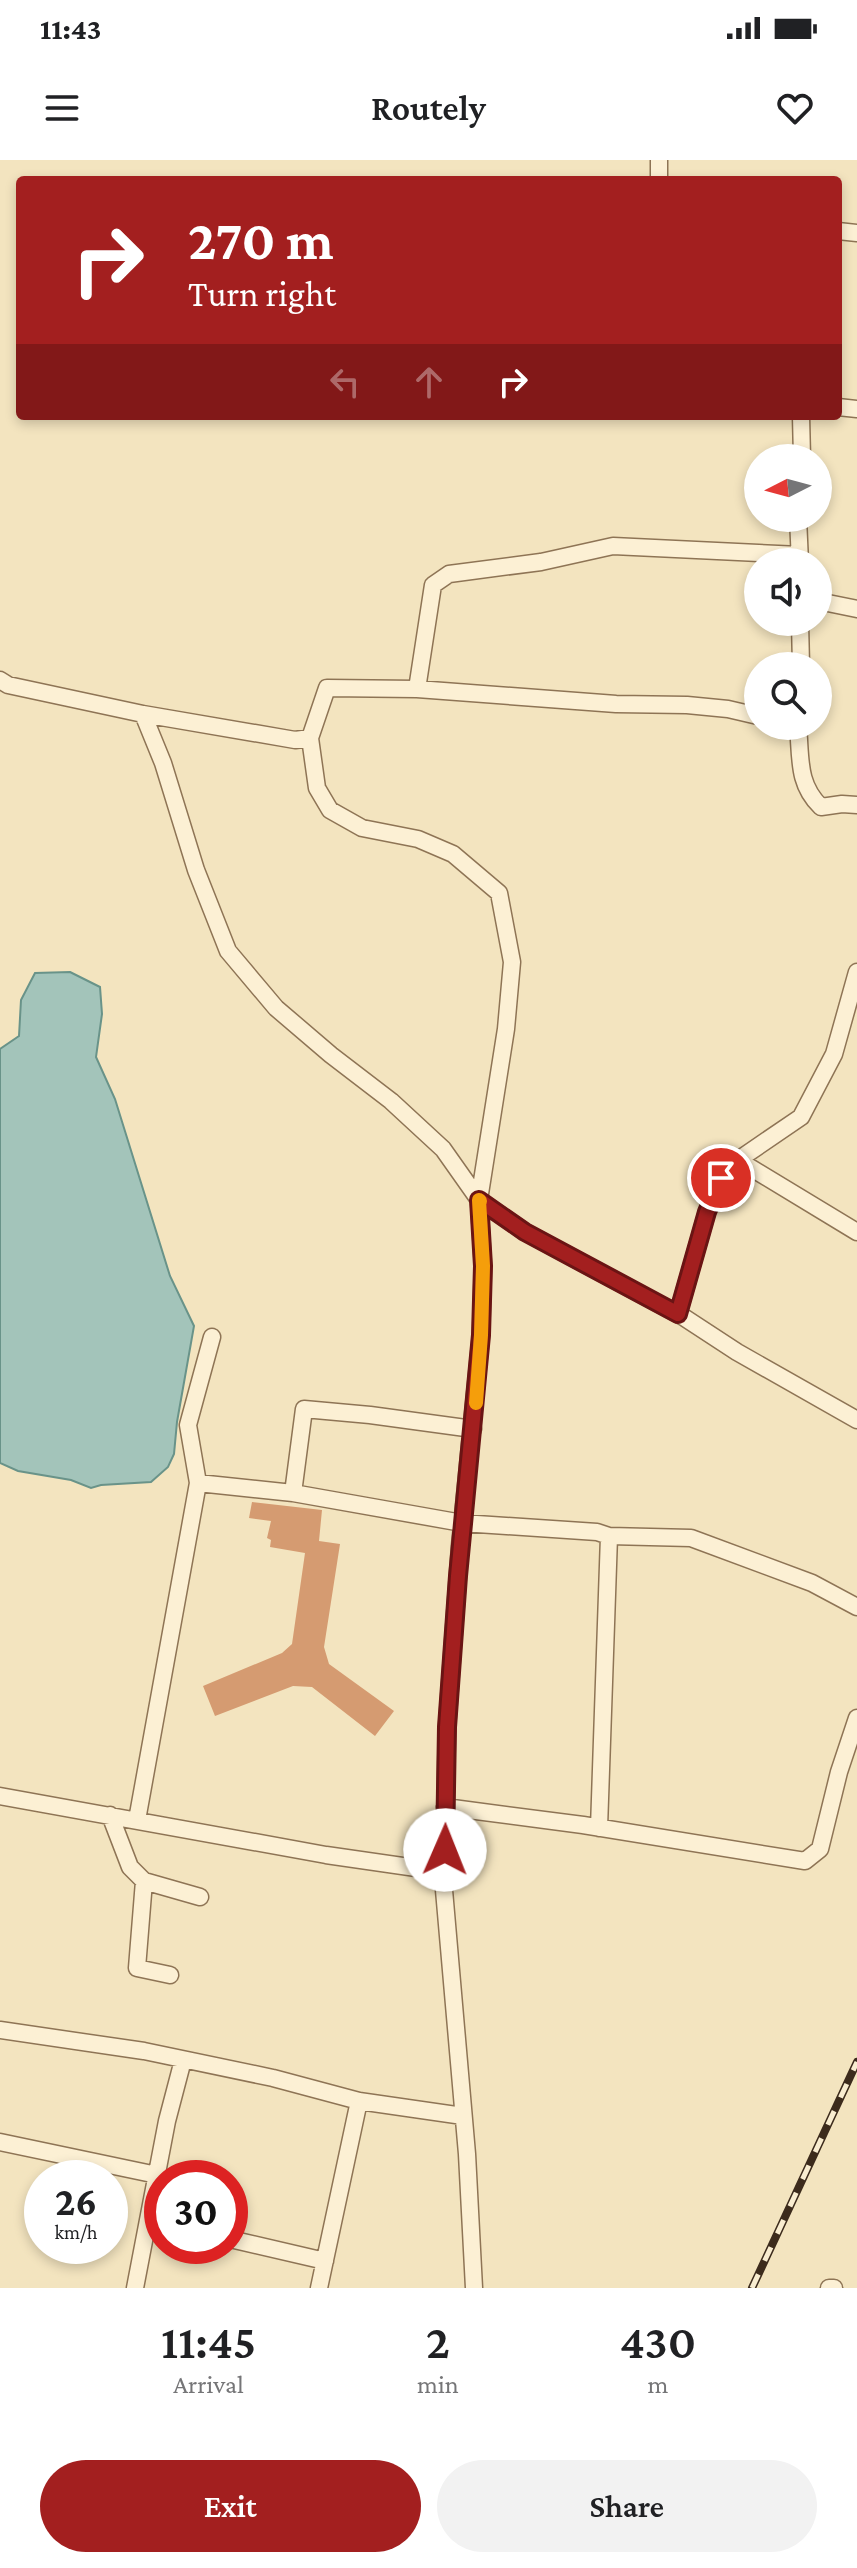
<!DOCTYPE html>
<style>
body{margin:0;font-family:"Crimson Pro",serif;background:#f2f2f2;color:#202124;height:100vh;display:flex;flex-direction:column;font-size:30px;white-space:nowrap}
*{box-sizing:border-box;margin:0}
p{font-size:26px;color:#757577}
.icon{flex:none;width:44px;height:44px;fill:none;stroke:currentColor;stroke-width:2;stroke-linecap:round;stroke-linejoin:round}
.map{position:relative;height:2128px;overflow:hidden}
.side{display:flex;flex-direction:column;background:#fff;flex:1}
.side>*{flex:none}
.guide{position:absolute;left:16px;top:16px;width:826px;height:244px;border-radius:8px;box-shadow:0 4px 12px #0003;background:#a31f1f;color:#fff;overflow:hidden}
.needle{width:52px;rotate:264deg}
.fabs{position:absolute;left:744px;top:284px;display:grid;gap:16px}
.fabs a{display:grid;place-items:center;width:88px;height:88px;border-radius:50%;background:#fff;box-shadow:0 4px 12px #0003;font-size:40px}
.speed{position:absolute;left:24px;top:2000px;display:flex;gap:16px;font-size:40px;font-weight:700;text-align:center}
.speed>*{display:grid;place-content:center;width:104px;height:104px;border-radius:50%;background:#fff;box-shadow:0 4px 12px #0003;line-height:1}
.speed small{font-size:20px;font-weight:400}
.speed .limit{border:12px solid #d22;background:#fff;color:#111}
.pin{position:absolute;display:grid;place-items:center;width:68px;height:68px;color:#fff;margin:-34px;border:4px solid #fff;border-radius:50%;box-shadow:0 2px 8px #0007}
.me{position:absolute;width:88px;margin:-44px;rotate:1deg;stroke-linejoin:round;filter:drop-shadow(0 0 6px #0008)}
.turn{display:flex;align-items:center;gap:28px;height:168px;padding:0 40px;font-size:36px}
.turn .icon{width:104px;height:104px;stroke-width:2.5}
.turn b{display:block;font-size:56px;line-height:68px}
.lanes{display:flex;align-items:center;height:76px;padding:0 40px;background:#0003;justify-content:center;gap:40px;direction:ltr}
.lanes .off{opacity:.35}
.eta{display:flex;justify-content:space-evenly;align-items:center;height:136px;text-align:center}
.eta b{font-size:48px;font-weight:600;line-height:56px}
.primary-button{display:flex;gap:16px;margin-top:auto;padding:16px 40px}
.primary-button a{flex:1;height:92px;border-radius:48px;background:#a31f1f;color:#fff;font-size:32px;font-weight:600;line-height:92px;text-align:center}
.primary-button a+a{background:#f2f2f2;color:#202124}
.status{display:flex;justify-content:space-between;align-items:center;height:56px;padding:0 40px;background:#fff;direction:ltr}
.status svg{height:22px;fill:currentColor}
header{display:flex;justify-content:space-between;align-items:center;height:104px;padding:0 40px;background:#fff;font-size:36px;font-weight:600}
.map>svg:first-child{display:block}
.water{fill:#a3c4ba;stroke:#699389;stroke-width:2}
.building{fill:#d59b71}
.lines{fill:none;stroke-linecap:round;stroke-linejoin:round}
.minor-casing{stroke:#8e7455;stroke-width:19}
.minor{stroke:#fcf0d4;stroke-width:16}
.rail-casing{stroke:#3c2b1c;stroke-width:8}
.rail{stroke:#f9edd0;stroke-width:5;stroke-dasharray:15;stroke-linecap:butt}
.route-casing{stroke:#6a1414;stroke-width:20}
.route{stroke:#a31f1f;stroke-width:14}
.slow{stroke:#f59e0b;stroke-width:14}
</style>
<div class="status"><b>11:43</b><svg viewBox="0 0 49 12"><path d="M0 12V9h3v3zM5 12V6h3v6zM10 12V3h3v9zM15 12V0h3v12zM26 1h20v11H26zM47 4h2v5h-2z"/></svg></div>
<header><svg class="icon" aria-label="menu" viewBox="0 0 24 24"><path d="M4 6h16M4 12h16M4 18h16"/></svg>Routely<svg class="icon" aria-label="heart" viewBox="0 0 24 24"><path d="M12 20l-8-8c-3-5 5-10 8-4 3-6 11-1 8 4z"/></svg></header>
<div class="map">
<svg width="857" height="2128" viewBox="0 0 857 2128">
<rect width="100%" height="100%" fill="#f3e4bf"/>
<path class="water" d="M 70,812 L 100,827 L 102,854 L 96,897 L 115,939 L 170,1116 L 194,1166 L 177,1262 L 174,1294 L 168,1307 L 151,1322 L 101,1325 L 91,1328 L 71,1320 L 18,1311 L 0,1303 L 0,889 L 19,876 L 21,840 L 35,813 Z"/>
<path class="building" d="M 252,1342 L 322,1350 L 319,1381 L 340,1384 L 324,1487 L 329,1504 L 394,1551 L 375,1576 L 312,1527 L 293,1526 L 215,1556 L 203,1526 L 282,1493 L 292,1484 L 305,1393 L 270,1387 L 271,1380 L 267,1378 L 271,1361 L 249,1358 Z"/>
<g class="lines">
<g class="minor-casing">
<path id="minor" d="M 659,20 L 659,0
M 838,71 L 857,73
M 838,247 L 857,249
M 801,256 L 802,298
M 798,358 L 800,402
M 818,441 L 857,449
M 800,462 L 801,506
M 0,520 L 8,525 L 143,554 L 163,603 L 196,710 L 228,791 L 276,848 L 331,895 L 391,941 L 443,989 L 479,1040 L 483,1106 L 481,1175 L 460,1386 L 447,1567 L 444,1730 L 467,1994 L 474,2128
M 417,529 L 433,425 L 449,414 L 541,402 L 613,386 L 800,395
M 143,554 L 295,580 L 310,578
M 758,556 L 728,549 L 687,545 L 616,544 L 417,529 L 327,528 L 310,578 L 317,628 L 330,650 L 362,668 L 418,679 L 453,694 L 499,733 L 512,802 L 506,869 L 479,1040 L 525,1072 L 685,1158 L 737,1192 L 857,1260
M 798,566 C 801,598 797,624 821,647 L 842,644 L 857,645
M 738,1000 L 857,1072
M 678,1154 L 707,1052 L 721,1018 L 738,1000 L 801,957 L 834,894 L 857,812
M 198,1323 L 293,1333 L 304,1249 L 370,1255 L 473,1269
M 293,1333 L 462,1363 L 597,1372 L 609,1376 L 691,1378 L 812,1423 L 857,1447
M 0,1636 L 326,1695 L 444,1712
M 445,1647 L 583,1665 L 805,1701 L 820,1689 L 839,1612 L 857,1558
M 110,1655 L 130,1707 L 144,1721 L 137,1808 L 170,1815
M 137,1660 L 198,1323 L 188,1265 L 212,1177
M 599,1668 L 609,1376
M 144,1721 L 200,1737
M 0,1870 L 144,1891 L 273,1918 L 359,1941 L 463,1956
M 0,1982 L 157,2015
M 230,2079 L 325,2101
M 135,2128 L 167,1961 L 183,1900
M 319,2128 L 359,1941
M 829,2128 L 834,2128"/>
</g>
<use href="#minor" class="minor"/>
<g class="rail-casing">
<path id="rail" d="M 752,2128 L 857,1902"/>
</g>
<use href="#rail" class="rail"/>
</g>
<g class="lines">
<g class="route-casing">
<path id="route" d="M 445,1690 L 447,1567 L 458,1416 L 481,1175 L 483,1106 L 479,1040 L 525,1072 L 678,1154 L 707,1052 L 721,1018"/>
</g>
<use href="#route" class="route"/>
<path class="slow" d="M 476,1243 L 481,1175 L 483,1106 L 479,1040 L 480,1041"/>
</g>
</svg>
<div class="fabs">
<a><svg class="needle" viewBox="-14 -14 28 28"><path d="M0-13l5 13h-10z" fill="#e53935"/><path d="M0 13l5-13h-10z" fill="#757577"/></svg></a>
<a><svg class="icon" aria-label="sound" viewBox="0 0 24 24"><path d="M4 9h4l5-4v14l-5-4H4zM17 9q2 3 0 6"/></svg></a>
<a><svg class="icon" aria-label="search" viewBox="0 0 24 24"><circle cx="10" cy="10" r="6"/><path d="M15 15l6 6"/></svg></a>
</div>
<div class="speed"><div>26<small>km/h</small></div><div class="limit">30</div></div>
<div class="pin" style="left:721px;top:1018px;background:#d93025"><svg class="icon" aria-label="arrive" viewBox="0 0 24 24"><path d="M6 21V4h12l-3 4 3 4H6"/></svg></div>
<svg class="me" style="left:445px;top:1690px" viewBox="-20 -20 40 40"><circle r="19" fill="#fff"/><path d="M0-13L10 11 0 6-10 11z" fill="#a31f1f"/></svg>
<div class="guide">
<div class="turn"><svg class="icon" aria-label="right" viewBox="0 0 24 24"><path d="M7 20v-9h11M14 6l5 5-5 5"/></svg><div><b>270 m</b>Turn right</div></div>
<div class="lanes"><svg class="icon off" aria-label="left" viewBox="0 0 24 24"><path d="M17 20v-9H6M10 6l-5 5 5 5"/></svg><svg class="icon off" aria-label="ahead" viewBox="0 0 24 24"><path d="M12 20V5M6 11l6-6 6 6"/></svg><svg class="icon" aria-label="right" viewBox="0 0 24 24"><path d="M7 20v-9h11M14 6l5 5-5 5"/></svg></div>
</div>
</div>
<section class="side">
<div class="eta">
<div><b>11:45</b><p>Arrival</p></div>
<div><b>2</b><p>min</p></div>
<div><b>430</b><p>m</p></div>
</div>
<div class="primary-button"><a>Exit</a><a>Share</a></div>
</section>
